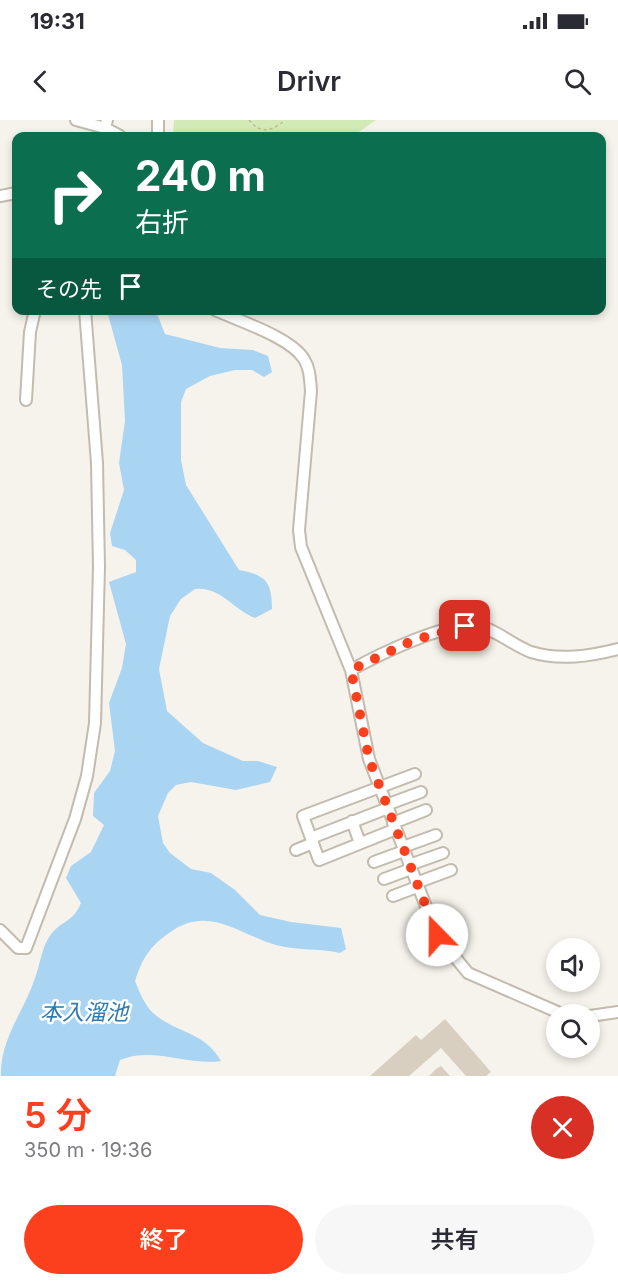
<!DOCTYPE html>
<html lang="ja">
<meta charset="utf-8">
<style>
body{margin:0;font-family:Inter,"Noto Sans JP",sans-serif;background:#f7f7f7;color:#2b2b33;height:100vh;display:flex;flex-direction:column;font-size:22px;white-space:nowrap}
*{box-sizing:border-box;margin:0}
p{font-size:20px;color:#7c7c81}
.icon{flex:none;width:33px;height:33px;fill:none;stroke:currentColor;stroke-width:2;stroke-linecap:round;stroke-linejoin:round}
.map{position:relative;height:956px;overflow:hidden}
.side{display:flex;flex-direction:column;background:#fff;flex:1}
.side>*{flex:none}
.banner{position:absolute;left:12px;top:12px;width:594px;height:183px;border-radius:12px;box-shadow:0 3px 9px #0003;background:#0b6e4f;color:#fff;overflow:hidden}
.controls{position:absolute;left:546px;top:818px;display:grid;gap:12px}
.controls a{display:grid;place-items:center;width:54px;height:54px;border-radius:50%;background:#fff;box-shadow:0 3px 9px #0003;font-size:30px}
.pin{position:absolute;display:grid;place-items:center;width:51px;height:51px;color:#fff;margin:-26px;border-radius:12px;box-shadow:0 3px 9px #0006}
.me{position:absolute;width:66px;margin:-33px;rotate:338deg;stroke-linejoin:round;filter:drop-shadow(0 0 4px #0008)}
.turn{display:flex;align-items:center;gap:21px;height:126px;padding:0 24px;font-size:27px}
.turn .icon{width:78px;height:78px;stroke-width:2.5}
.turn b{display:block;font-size:42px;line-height:51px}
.then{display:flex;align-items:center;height:57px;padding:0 24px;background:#0003;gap:12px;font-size:22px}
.round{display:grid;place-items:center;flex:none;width:63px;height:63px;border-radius:32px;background:#f7f7f7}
.headline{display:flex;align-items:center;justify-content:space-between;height:102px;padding:0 24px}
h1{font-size:36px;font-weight:600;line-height:45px;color:#fc3f1d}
.button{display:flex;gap:12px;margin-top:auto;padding:12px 24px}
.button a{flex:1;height:69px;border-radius:36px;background:#fc3f1d;color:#fff;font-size:24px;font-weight:600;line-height:69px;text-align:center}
.button a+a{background:#f7f7f7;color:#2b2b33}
.status{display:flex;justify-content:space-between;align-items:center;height:42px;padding:0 30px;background:#fff;direction:ltr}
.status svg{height:16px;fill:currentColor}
header{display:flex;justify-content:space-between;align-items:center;height:78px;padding:0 24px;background:#fff;font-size:27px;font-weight:600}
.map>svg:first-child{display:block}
.green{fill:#d2eab5}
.water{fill:#a9d4f2}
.building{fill:#d8cfc1}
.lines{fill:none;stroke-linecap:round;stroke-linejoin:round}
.minor-casing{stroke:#c2bbae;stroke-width:14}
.path{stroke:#c4b79f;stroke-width:1.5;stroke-dasharray:3 3;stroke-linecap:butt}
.minor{stroke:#fff;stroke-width:10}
.route{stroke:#fc3f1d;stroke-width:10;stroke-dasharray:0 18}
.labels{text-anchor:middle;stroke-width:5;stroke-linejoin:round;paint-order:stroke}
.water-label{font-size:22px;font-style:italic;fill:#2e7ab2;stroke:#fff}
</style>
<div class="status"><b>19:31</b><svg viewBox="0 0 49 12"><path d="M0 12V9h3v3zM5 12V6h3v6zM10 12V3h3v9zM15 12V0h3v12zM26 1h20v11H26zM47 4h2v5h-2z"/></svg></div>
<header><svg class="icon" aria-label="back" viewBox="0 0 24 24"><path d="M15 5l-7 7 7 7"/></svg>Drivr<svg class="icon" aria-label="search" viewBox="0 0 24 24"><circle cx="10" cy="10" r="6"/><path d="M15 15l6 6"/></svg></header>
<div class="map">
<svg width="618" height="956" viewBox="0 0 618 956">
<rect width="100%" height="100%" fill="#f6f3ec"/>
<path class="green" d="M 174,0 L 376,0 L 353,16 L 173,16 Z"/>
<path class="water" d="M 107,191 L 156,191 L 165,214 L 220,228 L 253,230 L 268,236 L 272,252 L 264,257 L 252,250 L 235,250 L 210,256 L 186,269 L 181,282 L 181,340 L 186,365 L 239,450 C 266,455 272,462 272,489 L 255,498 C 234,490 220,466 195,469 L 181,479 L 170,496 L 159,549 L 167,591 L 203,623 L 243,641 L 258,641 L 277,647 L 270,662 L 236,670 L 191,662 L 176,665 L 168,673 L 158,696 L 163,723 L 170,733 L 191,749 L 211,753 L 235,770 L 260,795 L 291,802 L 341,808 L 346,829 L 340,833 C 320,828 297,831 276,825 C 238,814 208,784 169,813 C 150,826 142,839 135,861 C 139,871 143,881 150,890 C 172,913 204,910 221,941 C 188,946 153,926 120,940 L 115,956 L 1,956 C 0,918 24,892 35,858 C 40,845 41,831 48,819 C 60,799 72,805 81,783 L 66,758 L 71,746 L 91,732 L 104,705 L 93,696 L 94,673 L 110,651 L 115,631 L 109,583 L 122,548 L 126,524 L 109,462 L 136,452 L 136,440 L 125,430 L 112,426 L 110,413 L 124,370 L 119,343 L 125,301 L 122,245 Z"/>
<path class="building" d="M 445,899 L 491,952 L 486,956 L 466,956 L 441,928 L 409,956 L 370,956 L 416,915 L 421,920 Z
M 441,946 L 450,956 L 429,956 L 436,949 Z"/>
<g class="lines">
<g class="minor-casing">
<path id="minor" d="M 76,0 L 105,8 L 107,0
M 105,8 L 120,16
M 158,16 L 158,0
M 0,76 L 16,73
M 215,190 C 239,201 290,217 304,239 C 310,249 310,259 311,271 L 299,410 L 301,427 L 351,550 L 369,639 L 437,815 L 468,853 L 562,894
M 26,280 L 30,212 L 35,190
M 351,550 C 378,535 447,501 477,506 C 496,509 512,525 531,532 C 560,541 590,536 618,529
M 386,685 L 421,672
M 352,701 L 360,723
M 393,703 L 426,690
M 396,709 L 319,740 L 303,696 L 415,654
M 311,718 L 388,688
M 403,727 L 436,715
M 296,730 L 313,723
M 374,742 L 404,731
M 409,745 L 443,733
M 384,759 L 411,749
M 416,763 L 451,750
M 393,776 L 417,767
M 0,810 L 18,828 L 26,828 L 75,699 L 87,656 L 95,603 L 99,447 L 97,343 L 85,190
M 590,896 L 618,892"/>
</g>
<path class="path" d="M 249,0 C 261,15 272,11 285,0"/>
<use href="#minor" class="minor"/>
</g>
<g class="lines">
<path class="route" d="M 437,815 L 369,639 L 351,550 L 414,520 L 465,506"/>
</g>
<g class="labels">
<g class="water-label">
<text x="84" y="900">本入溜池</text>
</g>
</g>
</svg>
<div class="controls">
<a><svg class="icon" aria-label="sound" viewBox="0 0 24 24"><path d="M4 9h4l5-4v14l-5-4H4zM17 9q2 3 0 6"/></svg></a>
<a><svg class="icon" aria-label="search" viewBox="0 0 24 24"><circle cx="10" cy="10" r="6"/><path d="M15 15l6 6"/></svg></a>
</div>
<div class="pin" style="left:465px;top:506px;background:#d93025"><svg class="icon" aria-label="arrive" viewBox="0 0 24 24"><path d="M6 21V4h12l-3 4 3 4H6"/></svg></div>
<svg class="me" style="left:437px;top:815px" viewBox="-20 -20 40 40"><circle r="19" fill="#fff"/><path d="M0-13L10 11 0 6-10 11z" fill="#fc3f1d"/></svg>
<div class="banner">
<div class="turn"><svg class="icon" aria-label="right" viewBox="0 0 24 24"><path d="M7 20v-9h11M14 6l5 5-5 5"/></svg><div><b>240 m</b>右折</div></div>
<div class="then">その先<svg class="icon" aria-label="arrive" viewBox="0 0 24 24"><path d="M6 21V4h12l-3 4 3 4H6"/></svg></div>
</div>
</div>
<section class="side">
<div class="headline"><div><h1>5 分</h1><p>350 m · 19:36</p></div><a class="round" style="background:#d93025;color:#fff"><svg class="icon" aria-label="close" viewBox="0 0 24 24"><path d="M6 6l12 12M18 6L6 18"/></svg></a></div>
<div class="button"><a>終了</a><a>共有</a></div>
</section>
